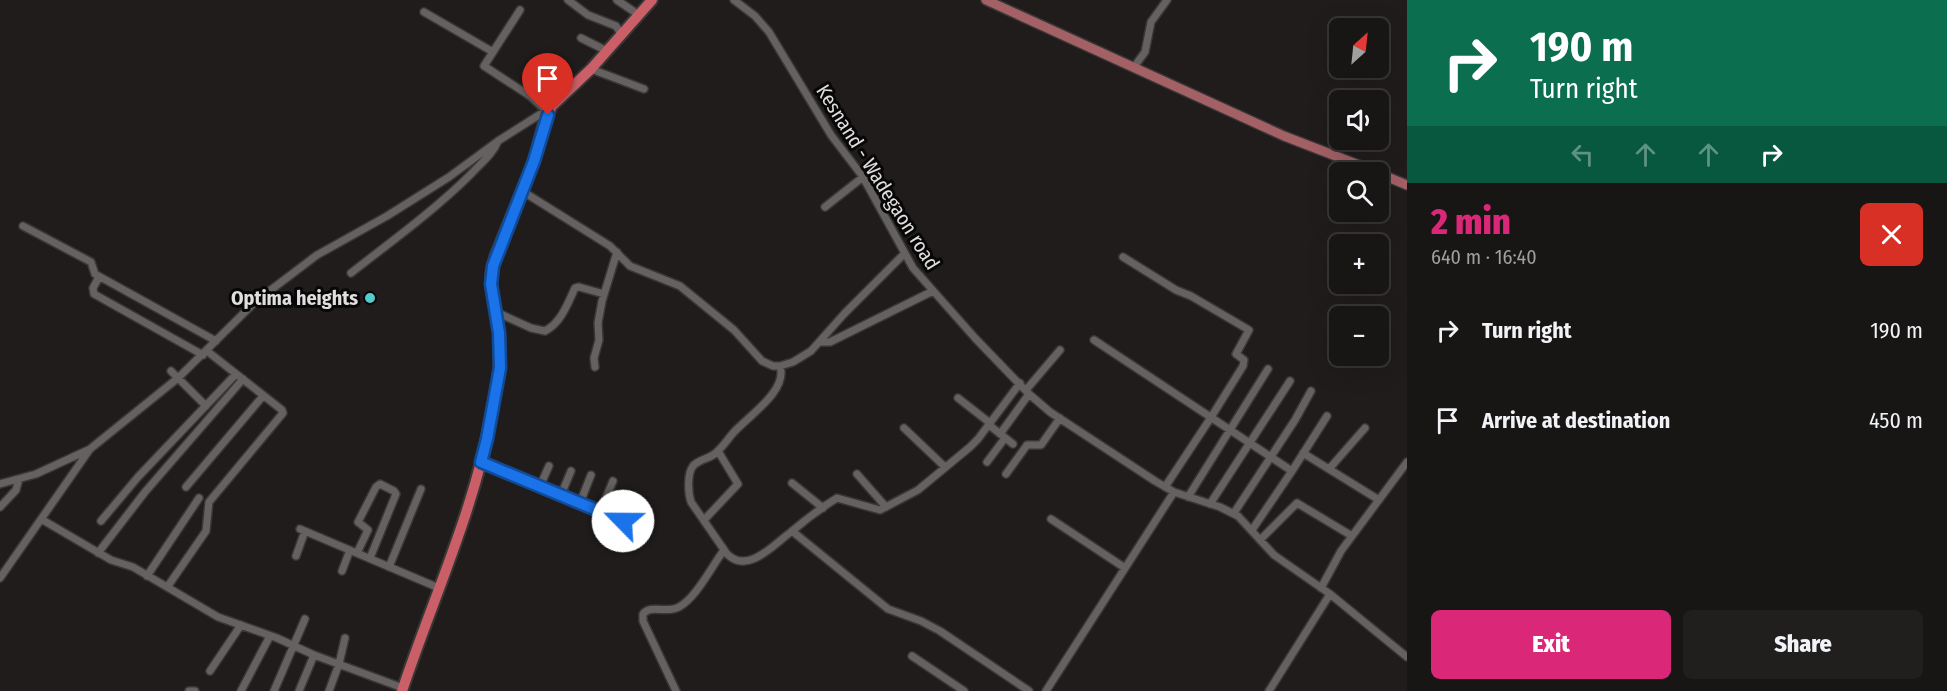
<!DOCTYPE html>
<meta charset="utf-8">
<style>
body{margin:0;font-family:"Fira Sans Condensed",sans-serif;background:#211e1e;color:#f1f3f6;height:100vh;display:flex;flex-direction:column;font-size:22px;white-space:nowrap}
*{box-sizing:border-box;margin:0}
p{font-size:20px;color:#9f9fa0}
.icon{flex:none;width:33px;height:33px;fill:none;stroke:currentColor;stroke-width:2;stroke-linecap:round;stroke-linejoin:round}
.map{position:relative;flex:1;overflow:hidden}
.side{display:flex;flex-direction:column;background:#181515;width:540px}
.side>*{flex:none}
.guide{background:#0b6e4f;color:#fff;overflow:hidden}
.needle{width:39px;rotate:27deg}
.buttons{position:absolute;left:1329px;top:18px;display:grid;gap:12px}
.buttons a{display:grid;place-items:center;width:60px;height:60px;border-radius:9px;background:#181515;box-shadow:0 6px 24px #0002,0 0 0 2px #363434;font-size:30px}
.pin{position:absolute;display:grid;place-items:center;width:51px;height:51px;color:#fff;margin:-62px -26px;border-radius:50% 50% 50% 0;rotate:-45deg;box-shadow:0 0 6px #0007}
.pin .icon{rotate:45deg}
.me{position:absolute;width:66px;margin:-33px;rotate:293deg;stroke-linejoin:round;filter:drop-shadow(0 0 4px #0008)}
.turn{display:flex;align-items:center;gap:21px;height:126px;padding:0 24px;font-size:27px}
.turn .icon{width:78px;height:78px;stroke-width:2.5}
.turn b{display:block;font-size:42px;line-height:51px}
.lanes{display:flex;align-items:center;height:57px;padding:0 24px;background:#0003;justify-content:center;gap:30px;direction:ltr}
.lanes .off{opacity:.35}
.round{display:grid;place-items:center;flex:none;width:63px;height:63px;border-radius:9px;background:#211e1e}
.summary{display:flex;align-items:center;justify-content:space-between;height:102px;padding:0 24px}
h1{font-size:36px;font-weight:800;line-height:45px;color:#db2777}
.button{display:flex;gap:12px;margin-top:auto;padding:12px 24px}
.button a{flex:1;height:69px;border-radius:9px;background:#db2777;color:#fff;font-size:24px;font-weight:800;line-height:69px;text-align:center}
.button a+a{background:#211e1e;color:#f1f3f6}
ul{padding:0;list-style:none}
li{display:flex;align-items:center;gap:18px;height:90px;padding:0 24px}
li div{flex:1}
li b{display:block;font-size:22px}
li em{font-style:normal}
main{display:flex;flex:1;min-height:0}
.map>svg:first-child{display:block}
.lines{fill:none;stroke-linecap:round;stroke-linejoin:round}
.minor-casing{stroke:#393636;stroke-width:10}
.major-casing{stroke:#393636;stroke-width:12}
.highway-casing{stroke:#393636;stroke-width:14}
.minor{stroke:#666161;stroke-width:7}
.major{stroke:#a36065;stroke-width:9}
.highway{stroke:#cb5f67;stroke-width:10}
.route-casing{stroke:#114b97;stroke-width:15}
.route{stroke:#1a73e8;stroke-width:10}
.poi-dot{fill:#52cdcc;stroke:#080707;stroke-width:2}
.labels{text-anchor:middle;stroke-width:6;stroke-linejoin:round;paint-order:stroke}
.street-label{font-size:20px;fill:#e1dede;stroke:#080707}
.poi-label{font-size:20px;font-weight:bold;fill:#e1dede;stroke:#080707;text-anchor:end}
</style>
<main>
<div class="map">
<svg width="1407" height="691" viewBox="0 0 1407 691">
<rect width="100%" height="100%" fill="#201c1c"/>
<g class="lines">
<g class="minor-casing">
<path id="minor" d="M 568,0 L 588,15 L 616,26 L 622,35
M 617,0 L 639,15
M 734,0 L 755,16 L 769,32 L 831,135 L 863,177 L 913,268 L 975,338 L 1029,394 L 1050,412 L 1155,481 L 1174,492 L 1220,507 L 1238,516 L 1274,555 L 1330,594 L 1407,657
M 520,10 L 484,66 L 530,96 L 545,110
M 424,12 L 493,52
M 581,38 L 607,51
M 1134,67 L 1145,52 L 1151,22 L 1167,0
M 591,69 L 644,89
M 536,76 L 563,94
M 522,191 L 610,246 L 630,266 L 680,286 L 734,330 L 762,361 L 773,366 L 780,366 L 793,362 L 811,351 L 844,314 L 904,254
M 825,207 L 863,177
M 23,226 L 91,262 L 95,274 L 216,341
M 1123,257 L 1176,290 L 1191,296 L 1249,330 L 1236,354 L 1244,360 L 1243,366 L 1210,419 L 1165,487
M 351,273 C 392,241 435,210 472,173 C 481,163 493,154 498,141
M 99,277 L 93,288 L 94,294 L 203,355
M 496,312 L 531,328 L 545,331 C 561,323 568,303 575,288 L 579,287 L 604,294
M 1094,340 L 1292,471 L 1252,530
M 820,342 L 830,342 L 933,291
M 780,366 C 788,390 750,415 735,431 C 728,438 722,449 713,455 C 707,459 698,460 693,466 C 687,474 688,493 691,502 L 727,554 C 748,575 774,544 791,532 C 805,520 821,508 837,498 L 880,510 L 918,490 L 970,447 L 978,439 L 1020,383
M 595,367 L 594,358 L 599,340 L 598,323 L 602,301 L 617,252
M 171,371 L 206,406
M 1026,390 L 1060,350
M 958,398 L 990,423
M 989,425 L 1013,444
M 904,428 L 945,467
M 1000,434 L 1029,394
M 1303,453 L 1379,500
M 481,462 L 623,521 L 628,498
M 987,462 L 1005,438
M 1329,469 L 1365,428
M 1292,471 L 1327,416
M 857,474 L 886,507
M 1006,474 L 1027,445 L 1041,445 L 1060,418
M 792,483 L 823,508
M 0,484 L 36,474 L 88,450
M 540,486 L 549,466
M 186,487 L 263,396
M 561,495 L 571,471
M 1188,497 L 1268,369
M 580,503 L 591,475
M 1210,504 L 1290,381
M 0,507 L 16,490 L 19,479
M 600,512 L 613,481
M 1234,513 L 1295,420 L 1311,391
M 41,519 L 111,560 L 133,567 L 218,617 L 277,638 L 314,655 L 403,688
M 1051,519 L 1125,568
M 704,520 L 738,484 L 718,451
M 101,521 L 138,477 L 236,374
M 300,529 L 439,588
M 792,531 L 888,609 L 921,621 L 940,631 L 1029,691
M 1260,540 L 1297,503 L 1352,536
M 98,553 L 145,492 L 243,379
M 357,553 L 368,530 L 358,522 L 376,487 L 380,484 L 394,491 L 396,494 L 370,558
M 296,556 L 305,531
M 389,567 L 421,489
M 342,571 L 350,550
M 147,576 L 199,498
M 0,578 L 90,449 L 178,378 L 255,302 L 317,255 L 387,216 L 449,177 L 498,141 L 550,108
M 168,586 L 206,531 L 209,502 L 283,413 L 282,410 L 207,351
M 1321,588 L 1341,551 L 1407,462
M 912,656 L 964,691
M 210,671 L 241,625
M 189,691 L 195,691
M 241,691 L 270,636
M 274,691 L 305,619
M 299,691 L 314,655
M 329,691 L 339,664 L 345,638
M 676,691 L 643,621 L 643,614 C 651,604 667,614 679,607 C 696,598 712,566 724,550
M 1046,691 L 1174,492
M 1269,691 L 1330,594"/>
</g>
<g class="major-casing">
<path id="major" d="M 986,0 L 1284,136 L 1377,172
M 1378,173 L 1407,185"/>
</g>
<g class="highway-casing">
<path id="highway" d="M 402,691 C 433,598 475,509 492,412 C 496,392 500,373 500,353 C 501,330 494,307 491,284 L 491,274 L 495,257 L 534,161 L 544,123 L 552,106 L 591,69 L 652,0"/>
</g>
<use href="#minor" class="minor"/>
<use href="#major" class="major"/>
<use href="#highway" class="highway"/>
</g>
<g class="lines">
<g class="route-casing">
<path id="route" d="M 548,115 L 534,161 L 493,266 L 491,284 L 499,333 L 500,368 L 487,439 L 481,462 L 623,521"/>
</g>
<use href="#route" class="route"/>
</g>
<circle class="poi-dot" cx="370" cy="298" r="6"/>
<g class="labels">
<g class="street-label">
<text transform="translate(878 177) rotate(58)" y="7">Kesnand - Wadegaon road</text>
</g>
<g class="poi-label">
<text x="358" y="305">Optima heights</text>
</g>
</g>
</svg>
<div class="buttons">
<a><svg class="needle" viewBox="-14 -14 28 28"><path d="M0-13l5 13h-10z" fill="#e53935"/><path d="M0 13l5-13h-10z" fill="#9f9fa0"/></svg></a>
<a><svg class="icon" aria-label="sound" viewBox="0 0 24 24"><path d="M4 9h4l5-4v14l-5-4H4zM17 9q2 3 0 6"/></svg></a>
<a><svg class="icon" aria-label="search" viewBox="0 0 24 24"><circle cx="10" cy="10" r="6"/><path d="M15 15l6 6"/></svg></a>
<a>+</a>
<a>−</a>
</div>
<div class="pin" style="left:548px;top:115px;background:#d93025"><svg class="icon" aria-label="arrive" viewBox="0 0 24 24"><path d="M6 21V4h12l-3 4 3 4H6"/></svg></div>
<svg class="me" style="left:623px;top:521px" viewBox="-20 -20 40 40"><circle r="19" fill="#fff"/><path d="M0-13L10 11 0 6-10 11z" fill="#1a73e8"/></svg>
</div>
<section class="side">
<div class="guide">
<div class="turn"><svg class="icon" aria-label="right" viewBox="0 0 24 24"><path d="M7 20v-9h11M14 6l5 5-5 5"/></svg><div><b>190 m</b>Turn right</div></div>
<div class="lanes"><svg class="icon off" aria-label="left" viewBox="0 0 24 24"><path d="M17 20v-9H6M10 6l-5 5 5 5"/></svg><svg class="icon off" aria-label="ahead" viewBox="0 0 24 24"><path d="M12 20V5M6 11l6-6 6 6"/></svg><svg class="icon off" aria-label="ahead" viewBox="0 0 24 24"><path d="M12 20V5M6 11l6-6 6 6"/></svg><svg class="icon" aria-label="right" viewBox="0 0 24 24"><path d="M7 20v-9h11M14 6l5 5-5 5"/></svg></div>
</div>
<div class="summary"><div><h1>2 min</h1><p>640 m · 16:40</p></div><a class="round" style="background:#d93025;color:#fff"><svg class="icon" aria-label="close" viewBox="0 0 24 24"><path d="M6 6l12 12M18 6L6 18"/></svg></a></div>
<ul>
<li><svg class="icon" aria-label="right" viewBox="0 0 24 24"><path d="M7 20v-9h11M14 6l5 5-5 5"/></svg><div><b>Turn right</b></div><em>190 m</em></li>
<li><svg class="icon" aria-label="arrive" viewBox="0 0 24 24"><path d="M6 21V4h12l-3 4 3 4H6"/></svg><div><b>Arrive at destination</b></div><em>450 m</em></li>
</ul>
<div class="button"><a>Exit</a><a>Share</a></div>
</section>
</main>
